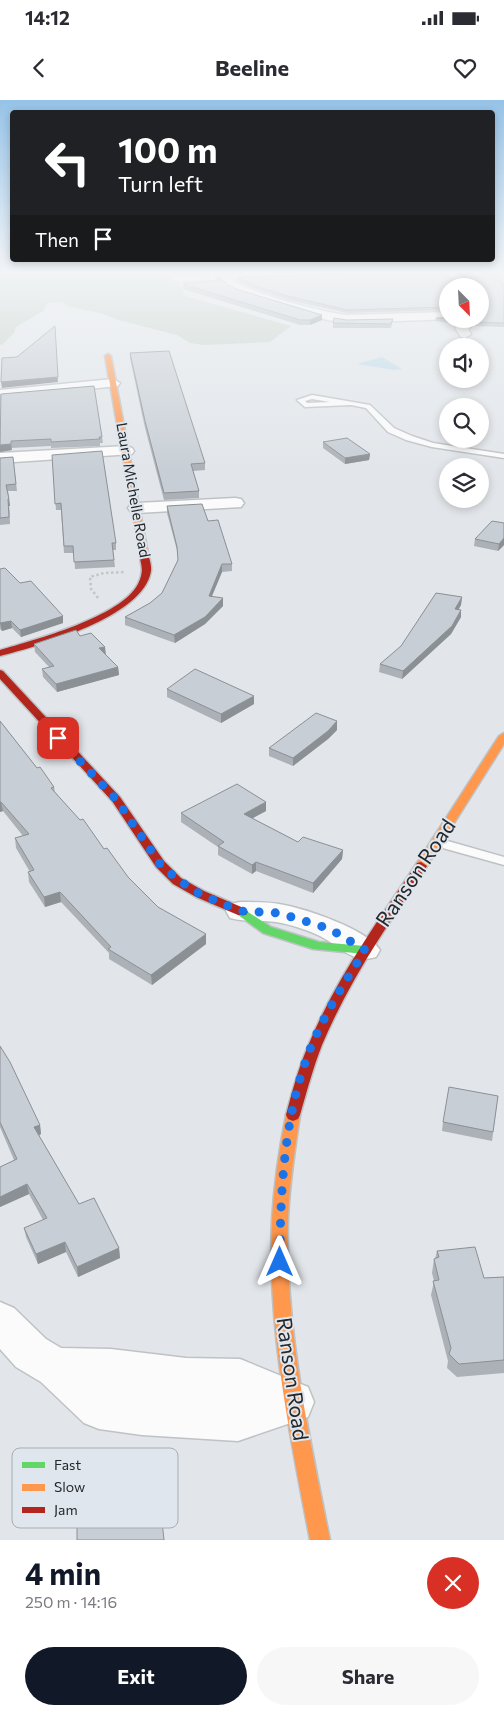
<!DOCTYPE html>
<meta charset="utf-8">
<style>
body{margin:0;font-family:Commissioner,sans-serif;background:#f7f7f7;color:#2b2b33;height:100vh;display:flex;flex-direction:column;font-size:19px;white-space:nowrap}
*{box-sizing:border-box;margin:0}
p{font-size:16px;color:#7c7c81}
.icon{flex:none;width:28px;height:28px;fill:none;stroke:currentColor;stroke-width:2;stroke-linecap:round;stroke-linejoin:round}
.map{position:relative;height:1440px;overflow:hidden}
.drawer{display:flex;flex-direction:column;background:#fff;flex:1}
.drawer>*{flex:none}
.hud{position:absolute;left:10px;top:10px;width:485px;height:152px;border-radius:5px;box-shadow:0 2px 8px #0003;background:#202124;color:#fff;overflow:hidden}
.needle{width:32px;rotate:156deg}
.fabs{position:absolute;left:439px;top:178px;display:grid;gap:10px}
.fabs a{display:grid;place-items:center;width:50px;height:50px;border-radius:50%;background:#fff;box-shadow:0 2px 8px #0003;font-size:25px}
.pin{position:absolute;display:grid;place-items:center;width:42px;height:42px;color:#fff;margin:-21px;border-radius:10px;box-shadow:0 2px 8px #0006}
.me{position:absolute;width:55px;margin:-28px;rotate:0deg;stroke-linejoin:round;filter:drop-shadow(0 0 4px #0008)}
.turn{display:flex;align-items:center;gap:18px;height:105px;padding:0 25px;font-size:22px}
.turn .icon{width:65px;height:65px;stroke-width:2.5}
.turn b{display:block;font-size:35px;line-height:42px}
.then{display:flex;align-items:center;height:48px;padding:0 25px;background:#0003;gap:10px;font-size:19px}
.round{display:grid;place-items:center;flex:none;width:52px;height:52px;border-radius:26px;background:#f7f7f7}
.overview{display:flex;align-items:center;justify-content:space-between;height:85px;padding:0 25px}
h1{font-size:30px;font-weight:700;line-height:38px;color:#111827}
.primary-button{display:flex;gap:10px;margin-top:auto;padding:10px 25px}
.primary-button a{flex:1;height:58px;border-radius:30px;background:#111827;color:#fff;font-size:20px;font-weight:700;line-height:58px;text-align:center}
.primary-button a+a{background:#f7f7f7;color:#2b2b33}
.status{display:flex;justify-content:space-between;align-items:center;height:35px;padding:0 25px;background:#fff;direction:ltr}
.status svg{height:14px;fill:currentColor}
header{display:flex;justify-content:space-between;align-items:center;height:65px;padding:0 25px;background:#fff;font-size:22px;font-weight:700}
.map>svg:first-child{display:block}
.green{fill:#c0cfc4}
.water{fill:#bcd9e7}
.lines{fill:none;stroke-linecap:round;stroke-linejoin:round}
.lane-casing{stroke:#bfc2c4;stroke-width:3}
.street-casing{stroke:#bfc2c4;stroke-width:3}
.fast-casing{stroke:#bfc2c4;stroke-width:3}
.slow-casing{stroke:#bfc2c4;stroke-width:3}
.jam-casing{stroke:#bfc2c4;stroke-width:3}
.path-far1{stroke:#c4c5c7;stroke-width:1;stroke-dasharray:2 2;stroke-linecap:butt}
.path{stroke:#c4c5c7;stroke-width:2.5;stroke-dasharray:2.5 2.5;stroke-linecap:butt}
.lane{fill:#fbfbfc;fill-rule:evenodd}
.street{fill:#fbfbfc;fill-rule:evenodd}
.fast{fill:#63d668;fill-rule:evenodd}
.slow{fill:#ff974d;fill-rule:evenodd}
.jam{fill:#b3261e;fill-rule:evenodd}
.wall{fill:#abb1b7}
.shaded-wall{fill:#8b9095}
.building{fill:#c7ced5;stroke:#8b9095}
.route{stroke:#1a73e8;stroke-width:9;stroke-dasharray:0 16.2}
.labels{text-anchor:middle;stroke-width:4;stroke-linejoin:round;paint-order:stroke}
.far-street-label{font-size:15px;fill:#25282b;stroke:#dfe6ed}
.near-street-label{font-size:21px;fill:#25282b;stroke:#dfe6ed}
.key{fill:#dfe6ed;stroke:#a7adb3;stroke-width:1}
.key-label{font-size:14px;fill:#25282b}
</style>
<div class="status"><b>14:12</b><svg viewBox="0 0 49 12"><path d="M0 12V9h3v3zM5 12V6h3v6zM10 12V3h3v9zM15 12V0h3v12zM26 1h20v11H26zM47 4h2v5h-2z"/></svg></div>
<header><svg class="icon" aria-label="back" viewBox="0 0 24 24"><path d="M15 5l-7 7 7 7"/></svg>Beeline<svg class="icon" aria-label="heart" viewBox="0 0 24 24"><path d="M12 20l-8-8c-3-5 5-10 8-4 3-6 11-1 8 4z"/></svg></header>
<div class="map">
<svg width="504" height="1440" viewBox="0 0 504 1440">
<rect width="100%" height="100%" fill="#e2e6ea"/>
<path class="green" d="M 0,170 L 173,170 L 185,196 L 291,226 L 270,242 L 204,245 L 190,243 L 177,235 L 118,220 L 101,213 L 70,207 L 61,202 L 47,203 L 43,211 L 16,227 L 14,233 L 2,245 L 0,244 Z"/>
<path class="water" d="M 382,257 L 402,269 L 394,270 L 357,264 Z"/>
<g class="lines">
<g class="lane-casing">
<path id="lane" d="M 312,295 L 370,305 L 394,328 L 412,336 L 433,343 L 504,354 L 504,358 L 432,347 L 406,340 L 388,332 L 366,308 L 351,305 L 305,307 L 297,300 ZM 312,299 L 330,302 L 307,303 L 305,301 Z
M 437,738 L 504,757 L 504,765 L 432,745 L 431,742 L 432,739 Z"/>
</g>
<g class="street-casing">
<path id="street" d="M 215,170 L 225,170 L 227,173 L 321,170 L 418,170 L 413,173 L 232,179 C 250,194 323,212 347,215 L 448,212 L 448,219 L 451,219 L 347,223 L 327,220 L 240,193 L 229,188 L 221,180 L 174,181 L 169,178 L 174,175 L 216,173 Z
M 442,170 L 453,170 L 470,186 L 459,186 Z
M 467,219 L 480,219 L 468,229 L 471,234 L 465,238 L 461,237 L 455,228 Z
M 113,279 L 120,283 L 118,286 L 0,298 L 0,290 Z
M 126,346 L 132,348 L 134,351 L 132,354 L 0,363 L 0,353 Z
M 235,398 L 241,399 L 244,403 L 241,407 L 137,413 L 131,412 L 128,408 L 131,404 L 137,403 Z
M 240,802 C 253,802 266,802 279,804 C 304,808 367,829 380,850 L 376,857 C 352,864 340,846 320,836 C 308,830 289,824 276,822 C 260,820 245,822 230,818 L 226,811 L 230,804 Z
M 0,1202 L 14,1208 L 46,1239 L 61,1248 L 111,1249 L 186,1258 L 240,1259 L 308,1287 L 314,1302 L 308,1317 L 238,1341 L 142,1335 L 99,1329 L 84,1323 L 41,1282 L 16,1267 L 0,1249 Z"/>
</g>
<g class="fast-casing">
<path id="fast" d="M 242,808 L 271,827 L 319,842 L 365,846 L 370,847 L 371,850 L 370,853 L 365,854 L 313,849 L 263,833 L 238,815 L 236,812 Z"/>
</g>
<g class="slow-casing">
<path id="slow" d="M 108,254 L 111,256 L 147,449 L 143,451 L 139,449 L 105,256 Z
M 504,633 L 504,644 L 427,766 L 425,769 L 417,769 L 415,766 L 499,636 Z
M 293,1009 L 298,1011 L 300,1015 C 295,1050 289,1085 288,1121 C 285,1228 309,1335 330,1440 L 310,1440 C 290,1335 267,1228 272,1120 C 274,1085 279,1050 286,1015 L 288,1011 Z"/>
</g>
<g class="jam-casing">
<path id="jam" d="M 140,447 L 147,449 C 148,456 152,464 151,471 C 144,517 39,546 0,556 L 0,550 C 34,540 121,517 138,484 C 147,466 137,461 140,447 Z
M 0,570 L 3,571 L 120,697 L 164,761 L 181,778 L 204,791 L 246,809 L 248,812 L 246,815 L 238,815 L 196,797 L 173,784 L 156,767 L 112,701 L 0,579 Z
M 421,762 L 427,766 C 388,824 349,881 322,945 C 313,968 307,991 300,1015 L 298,1019 L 293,1021 L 288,1019 L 286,1015 C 292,992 298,969 308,946 C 335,880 377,822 417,763 Z"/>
</g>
<path class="path-far1" d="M 80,170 L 98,170
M 106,170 L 130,170"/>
<path class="path" d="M 98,498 L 91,489 L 90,477 L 104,473 L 125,472"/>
<use href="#lane" class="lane"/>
<use href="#street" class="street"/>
<use href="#fast" class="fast"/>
<use href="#slow" class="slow"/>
<use href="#jam" class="jam"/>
</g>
<path class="wall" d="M 227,170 L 265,170 L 228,171 Z
M 456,170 L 487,170 L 504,184 L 504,227 L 475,226 L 475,222 L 480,218 L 480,186 L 448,186 L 448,210 L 347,213 L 288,200 L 255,189 L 238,181 L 238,177 L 413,172 L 458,184 L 470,185 Z
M 220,177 L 228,185 L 239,190 L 322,215 L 322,220 L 310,225 L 300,225 L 183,189 L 183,184 L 215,181 L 215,178 Z
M 436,218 L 448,219 L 465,219 L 458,224 L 435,221 Z
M 393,219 L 391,228 L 333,228 L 333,223 L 347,220 Z
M 130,253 L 205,363 L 205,370 L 193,371 L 199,391 L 199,398 L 164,400 L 145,328 L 130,258 Z
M 0,294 L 102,337 L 103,343 L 100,343 L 100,346 L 51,348 L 51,346 L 11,348 L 12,350 L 0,352 Z
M 323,342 L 370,354 L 369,360 L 345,364 L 323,348 Z
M 52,355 L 116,443 L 116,450 L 113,450 L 115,467 L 75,469 L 74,453 L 64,453 L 61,410 L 56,410 Z
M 13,357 L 17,391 L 8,391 L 10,406 L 9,406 L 10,424 L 0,425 L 0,358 Z
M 167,406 L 208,421 L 232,464 L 232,471 L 222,472 L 212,496 L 223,506 L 205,524 L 175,543 L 125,525 L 125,517 L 150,503 L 162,493 L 178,460 L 178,454 L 167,413 Z
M 504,423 L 504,445 L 498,451 L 474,446 L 475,439 Z
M 0,469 L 20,483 L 63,516 L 63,523 L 21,537 L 12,528 L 2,531 L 0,529 Z
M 462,497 L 461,505 L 459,509 L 461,517 L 451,534 L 402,579 L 379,572 L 380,564 Z
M 80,536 L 106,555 L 118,567 L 119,575 L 57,592 L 43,577 L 42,569 L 49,567 L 35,552 L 34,544 Z
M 167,589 L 254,604 L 221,623 L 167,597 Z
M 0,621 L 37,668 L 54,687 L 55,692 L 128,777 L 158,807 L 206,844 L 152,885 L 109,859 L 109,853 L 61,802 L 45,807 L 29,782 L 28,772 L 30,772 L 16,748 L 15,738 L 23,736 L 3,711 L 0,712 Z
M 337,621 L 337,630 L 328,639 L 293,666 L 269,656 L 269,648 Z
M 266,702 L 266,711 L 252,718 L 298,742 L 343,750 L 342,759 L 313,793 L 256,771 L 252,774 L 218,755 L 218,747 L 181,722 L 181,713 Z
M 0,946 L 40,1025 L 41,1034 L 39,1036 L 79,1104 L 119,1148 L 120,1158 L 78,1177 L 66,1152 L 38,1164 L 26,1137 L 24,1128 L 43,1120 L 29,1094 L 0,1107 L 0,1067 L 14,1060 L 0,1027 Z
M 498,996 L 492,1041 L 442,1031 L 443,1022 Z
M 437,1151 L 484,1178 L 504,1177 L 504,1273 L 457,1277 L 447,1268 L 448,1261 L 431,1195 L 434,1181 L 432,1173 L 434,1159 L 435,1159 Z"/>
<path class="shaded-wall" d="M 188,170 L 214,170 L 213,171 L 188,172 Z
M 322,215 L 322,220 L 310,225 L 310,220 Z
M 460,219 L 465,219 L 458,224 L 458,220 Z
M 55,226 L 58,282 L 2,288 L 1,282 Z
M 11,344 L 12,350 L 0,352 L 0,345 Z
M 370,354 L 369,360 L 345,364 L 345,358 Z
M 8,399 L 9,399 L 10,406 L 9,406 L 10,424 Z
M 504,438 L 504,445 L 498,451 L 499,444 Z
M 222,464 L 222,472 L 209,503 L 209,496 Z
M 462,497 L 461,505 L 454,516 L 455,509 Z
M 223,498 L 223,506 L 205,524 L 175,543 L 174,535 Z
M 461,510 L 461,517 L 451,534 L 402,579 L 403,571 Z
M 63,516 L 63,523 L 21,537 L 20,530 Z
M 11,521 L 12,528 L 2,531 L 0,523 Z
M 105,547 L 106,555 L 99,548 Z
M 118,567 L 119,575 L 57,592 L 56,584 Z
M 254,596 L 254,604 L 221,623 L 221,614 Z
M 337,621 L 337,630 L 328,639 L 293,666 L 293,658 Z
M 0,702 L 1,702 L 3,711 L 0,712 Z
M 266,702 L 266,711 L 244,723 L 244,714 Z
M 343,750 L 342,759 L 313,793 L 313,783 Z
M 256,762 L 256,771 L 252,774 L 252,765 Z
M 60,792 L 61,802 L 45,807 L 44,797 Z
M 206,834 L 206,844 L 152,885 L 151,875 Z
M 40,1025 L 41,1034 L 35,1037 L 34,1027 Z
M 27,1084 L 29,1094 L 0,1107 L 0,1097 Z
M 65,1142 L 66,1152 L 38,1164 L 36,1154 Z
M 119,1148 L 120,1158 L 78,1177 L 77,1167 Z"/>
<path class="building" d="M 417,170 L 443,170 L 458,184 L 470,185 L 472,183 L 459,170 L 487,170 L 504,184 L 504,223 L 475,222 L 482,217 L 480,214 L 480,186 L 448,186 L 448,207 L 347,210 L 288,196 L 255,186 L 238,177 L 413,172 Z
M 220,177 L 228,185 L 239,190 L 322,215 L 310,220 L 300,220 L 183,184 L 222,180 L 215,178 Z
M 448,217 L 448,219 L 460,219 L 458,220 L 436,218 Z
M 334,218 L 347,220 L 393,219 L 391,224 L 333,223 Z
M 55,226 L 58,277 L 1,282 L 2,258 L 17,257 Z
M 169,251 L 205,363 L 191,364 L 199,391 L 164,393 L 145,321 L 130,253 Z
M 94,286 L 102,337 L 99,337 L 100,339 L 51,342 L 51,339 L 11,341 L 11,344 L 0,345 L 1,294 Z
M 347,338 L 370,354 L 345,358 L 323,342 Z
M 102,351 L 116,443 L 112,443 L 114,460 L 74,462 L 73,446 L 64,446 L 61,403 L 55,404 L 52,355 Z
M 13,357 L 16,384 L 6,385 L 9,399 L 8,399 L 9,417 L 0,418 L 0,358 Z
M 202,404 L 208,421 L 218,420 L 232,464 L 222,464 L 209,496 L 223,498 L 205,517 L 174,535 L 125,517 L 150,503 L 162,493 L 178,460 L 177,447 L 167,406 Z
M 492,421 L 504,423 L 504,438 L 499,444 L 475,439 Z
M 5,468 L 20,483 L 31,481 L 63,516 L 20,530 L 11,521 L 0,523 L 0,469 Z
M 436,493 L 462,497 L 455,509 L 461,510 L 452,526 L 403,571 L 380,564 L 401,546 Z
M 76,530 L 80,536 L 91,533 L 105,547 L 99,548 L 118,567 L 56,584 L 42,569 L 54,566 L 34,544 Z
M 195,569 L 254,596 L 221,614 L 167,589 Z
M 316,613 L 337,621 L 328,631 L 293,658 L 269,648 Z
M 0,621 L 37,668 L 40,667 L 54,687 L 51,688 L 80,720 L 83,719 L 104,749 L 107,748 L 128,777 L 158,807 L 206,834 L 151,875 L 108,849 L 111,847 L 60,792 L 44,797 L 28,772 L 34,770 L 15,738 L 29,734 L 1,702 L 0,702 Z
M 237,684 L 266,702 L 244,714 L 298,742 L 303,737 L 343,750 L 313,783 L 256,762 L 252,765 L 218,746 L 224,742 L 181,713 Z
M 0,946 L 10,962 L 40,1025 L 34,1027 L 79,1104 L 94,1098 L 119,1148 L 77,1167 L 65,1142 L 36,1154 L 24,1128 L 47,1118 L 27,1084 L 0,1097 L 0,1067 L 17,1059 L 0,1022 Z
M 449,987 L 498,996 L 493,1032 L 443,1022 Z
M 475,1147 L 484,1178 L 504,1177 L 504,1260 L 459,1264 L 449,1254 L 451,1248 L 433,1181 L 439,1180 L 434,1159 L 439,1157 L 437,1151 Z
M 161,1412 L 164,1440 L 77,1440 L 77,1427 Z"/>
<linearGradient id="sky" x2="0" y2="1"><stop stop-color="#96c3e8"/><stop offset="0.46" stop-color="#f2f4f6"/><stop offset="1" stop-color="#f2f4f6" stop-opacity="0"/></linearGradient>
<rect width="504" height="372" fill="url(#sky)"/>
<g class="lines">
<path class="route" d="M 58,638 L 116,699 L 160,764 L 178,780 L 200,794 L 240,811 L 279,813 L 330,829 L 365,850 C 345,882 325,913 311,947 C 284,1014 280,1091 280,1162"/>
</g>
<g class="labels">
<g class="far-street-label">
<text transform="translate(133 390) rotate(80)" y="5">Laura Michelle Road</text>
</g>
<g class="near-street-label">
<text transform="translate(416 773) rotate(-56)" y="7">Ranson Road</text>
<text transform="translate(292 1279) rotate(82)" y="7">Ranson Road</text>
</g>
</g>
<rect x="12" y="1348" width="166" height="80" rx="8" class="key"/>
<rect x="22" y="1362" width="23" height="6" fill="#63d668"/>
<rect x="22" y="1384" width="23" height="7" fill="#ff974d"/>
<rect x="22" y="1407" width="23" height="6" fill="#b3261e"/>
<g class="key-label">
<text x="54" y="1370">Fast</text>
<text x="54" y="1392">Slow</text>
<text x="54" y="1415">Jam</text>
</g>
</svg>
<div class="fabs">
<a><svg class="needle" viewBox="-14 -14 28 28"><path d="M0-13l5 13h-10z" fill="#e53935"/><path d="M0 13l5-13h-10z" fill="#7c7c81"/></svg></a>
<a><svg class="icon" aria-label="sound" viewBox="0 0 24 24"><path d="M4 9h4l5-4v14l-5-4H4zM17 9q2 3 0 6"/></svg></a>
<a><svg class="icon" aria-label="search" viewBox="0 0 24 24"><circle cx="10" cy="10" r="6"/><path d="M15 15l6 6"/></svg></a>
<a><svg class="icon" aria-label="layers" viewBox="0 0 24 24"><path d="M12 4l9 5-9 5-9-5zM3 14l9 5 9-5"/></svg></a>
</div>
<div class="pin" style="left:58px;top:638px;background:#d93025"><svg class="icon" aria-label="arrive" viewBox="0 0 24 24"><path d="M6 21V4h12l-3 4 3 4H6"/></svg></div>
<svg class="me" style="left:280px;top:1162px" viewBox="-20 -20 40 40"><path d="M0-17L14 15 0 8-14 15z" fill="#1a73e8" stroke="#fff" stroke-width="4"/></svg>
<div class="hud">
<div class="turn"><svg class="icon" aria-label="left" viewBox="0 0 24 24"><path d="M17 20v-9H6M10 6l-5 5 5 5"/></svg><div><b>100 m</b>Turn left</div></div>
<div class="then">Then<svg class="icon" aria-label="arrive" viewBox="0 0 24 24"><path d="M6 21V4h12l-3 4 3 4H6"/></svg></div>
</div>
</div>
<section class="drawer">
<div class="overview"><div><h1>4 min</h1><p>250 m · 14:16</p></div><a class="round" style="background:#d93025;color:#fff"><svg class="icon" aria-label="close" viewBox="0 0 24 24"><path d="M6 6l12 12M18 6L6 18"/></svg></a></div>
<div class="primary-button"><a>Exit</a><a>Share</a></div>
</section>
